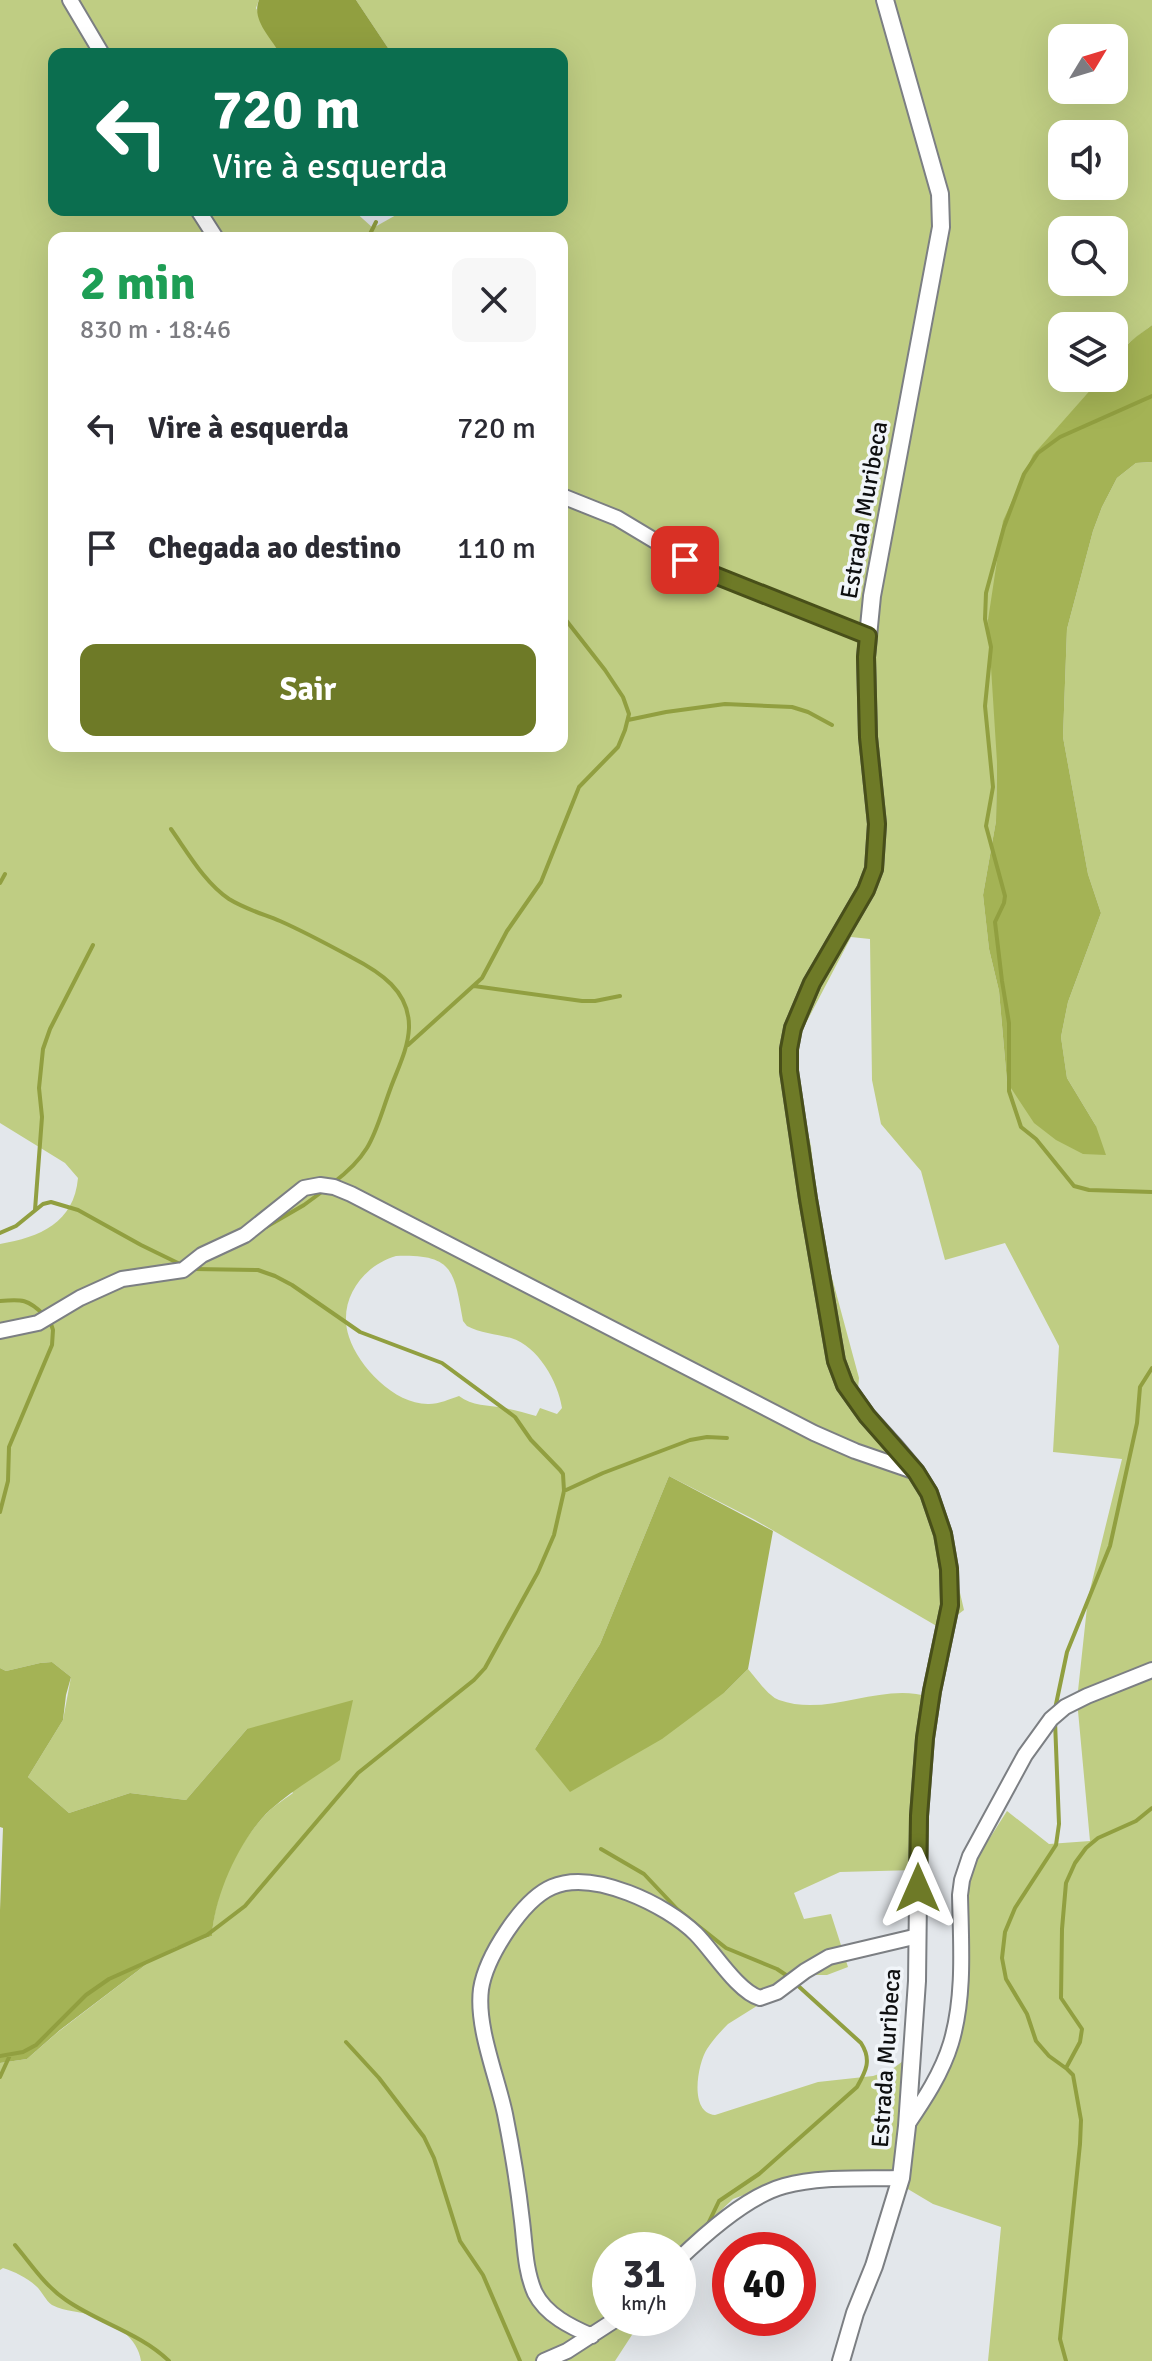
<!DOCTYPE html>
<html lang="pt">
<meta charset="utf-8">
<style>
body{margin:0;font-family:Signika,sans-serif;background:#f7f7f7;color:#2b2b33;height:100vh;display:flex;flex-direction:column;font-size:30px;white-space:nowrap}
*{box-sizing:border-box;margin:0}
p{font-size:26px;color:#7c7c81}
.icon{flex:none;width:44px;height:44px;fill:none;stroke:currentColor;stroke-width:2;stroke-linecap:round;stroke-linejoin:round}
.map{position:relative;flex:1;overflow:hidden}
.drawer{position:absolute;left:48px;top:232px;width:520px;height:520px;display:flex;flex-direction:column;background:#fff;border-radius:16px;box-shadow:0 8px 32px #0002}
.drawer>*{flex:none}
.top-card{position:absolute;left:48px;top:48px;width:520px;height:168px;border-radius:16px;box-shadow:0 8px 32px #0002;background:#0b6e4f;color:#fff;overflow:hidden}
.needle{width:52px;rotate:52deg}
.tools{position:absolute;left:1048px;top:24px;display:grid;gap:16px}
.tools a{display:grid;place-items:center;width:80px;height:80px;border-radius:16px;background:#fff;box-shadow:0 8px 32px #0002;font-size:40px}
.speed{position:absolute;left:592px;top:2232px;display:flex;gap:16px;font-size:40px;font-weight:700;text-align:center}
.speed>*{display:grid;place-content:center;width:104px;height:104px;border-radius:50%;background:#fff;box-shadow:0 8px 32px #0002;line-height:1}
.speed small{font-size:20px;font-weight:400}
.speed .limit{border:12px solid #d22;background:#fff;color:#111}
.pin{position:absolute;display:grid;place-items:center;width:68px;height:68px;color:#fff;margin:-34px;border-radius:16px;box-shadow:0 4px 12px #0006}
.me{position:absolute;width:88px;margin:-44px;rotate:0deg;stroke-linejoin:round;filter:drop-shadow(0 0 6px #0008)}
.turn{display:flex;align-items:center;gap:28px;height:168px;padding:0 32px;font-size:36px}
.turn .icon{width:104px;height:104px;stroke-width:2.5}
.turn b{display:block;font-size:56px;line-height:68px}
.round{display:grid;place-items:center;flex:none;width:84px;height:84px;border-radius:16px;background:#f7f7f7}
.head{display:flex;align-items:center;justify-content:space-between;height:136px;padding:0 32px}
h1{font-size:48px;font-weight:700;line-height:60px;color:#1e9e55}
.action{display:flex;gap:16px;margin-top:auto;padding:16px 32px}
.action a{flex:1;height:92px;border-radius:16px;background:#6e7a27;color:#fff;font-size:32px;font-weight:700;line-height:92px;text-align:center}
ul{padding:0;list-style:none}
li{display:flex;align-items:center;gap:24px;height:120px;padding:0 32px}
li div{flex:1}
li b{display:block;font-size:30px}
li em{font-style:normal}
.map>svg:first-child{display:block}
.green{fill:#bfcd83;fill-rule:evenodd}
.forest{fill:#a4b355}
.water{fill:#919f40}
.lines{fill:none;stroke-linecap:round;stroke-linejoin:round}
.stream{stroke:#919f40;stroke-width:4}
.minor-casing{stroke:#7c7f83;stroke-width:18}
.tertiary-casing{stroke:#7c7f83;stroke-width:20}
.minor{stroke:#fff;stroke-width:14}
.tertiary{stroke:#fff;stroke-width:16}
.route-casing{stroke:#484f19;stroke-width:20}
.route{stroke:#6e7a27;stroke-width:14}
.labels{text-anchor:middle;stroke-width:7;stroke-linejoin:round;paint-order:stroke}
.street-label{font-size:24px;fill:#0e0f10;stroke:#f1f5f9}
</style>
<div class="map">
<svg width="1152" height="2361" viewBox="0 0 1152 2361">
<rect width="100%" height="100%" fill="#e3e7eb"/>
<path class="green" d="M 0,0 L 259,0 L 256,8 L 280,54 L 54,54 L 54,210 L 353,210 L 373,228 L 405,210 L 562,210 L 562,54 L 392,54 L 356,0 L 1152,0 L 1152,325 L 1129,343 L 1114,361 L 1114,326 L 1062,326 L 1062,378 L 1101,378 L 1090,391 L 997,762 L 996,821 L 983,895 L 989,949 L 999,991 L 1007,1082 L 1096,1126 L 1067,1078 L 1061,1037 L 1068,1002 L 1101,913 L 1088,874 L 1063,737 L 1067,629 L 1093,531 L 1102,507 L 1117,478 L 1136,463 L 1152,462 L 1152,2361 L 988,2361 L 1001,2227 L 933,2204 L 886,2176 L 787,2179 L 733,2199 L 678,2251 L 610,2250 L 610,2318 L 643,2318 L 615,2361 L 141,2361 C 138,2338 115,2323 94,2316 C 81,2311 65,2312 52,2305 C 45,2300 42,2291 36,2286 C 26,2277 15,2272 3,2268 L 0,2270 L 0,2063 L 27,2059 L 58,2032 L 152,1960 L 176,1947 L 212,1936 C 214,1893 237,1843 268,1812 C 275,1805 285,1799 293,1793 L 247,1729 L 186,1800 L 130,1793 L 69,1813 L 28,1777 L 63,1720 L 71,1677 L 52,1662 L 40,1663 L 6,1671 L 0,1668 L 0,1244 C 40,1237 74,1223 78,1178 L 65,1163 L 0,1123 ZM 1062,38 L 1114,38 L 1114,90 L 1062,90 ZM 1062,134 L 1114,134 L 1114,186 L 1062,186 ZM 1062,230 L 1114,230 L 1114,282 L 1062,282 ZM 54,238 L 562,238 L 562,746 L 54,746 ZM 851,937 L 870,939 L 872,1080 L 881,1124 L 921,1171 L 945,1260 L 1005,1243 L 1059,1346 L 1053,1452 L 1122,1459 L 1088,1598 L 1077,1700 L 1090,1841 L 1049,1844 L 1007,1811 L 972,1866 L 955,1950 L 960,2031 L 931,2097 L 914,2094 L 903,2061 L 891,2070 L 873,2076 L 818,2082 L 715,2115 C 689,2113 697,2065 707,2049 C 713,2040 720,2032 728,2024 L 806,1975 L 827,1975 L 848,1967 L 831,1914 L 804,1919 L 794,1893 L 840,1872 L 917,1870 L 930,1697 C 881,1681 829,1718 779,1700 C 768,1696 756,1678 748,1669 L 725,1692 L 535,1749 L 600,1644 L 669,1476 L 755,1520 L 940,1628 L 964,1610 L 951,1554 L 923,1472 L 886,1425 L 864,1402 L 858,1389 L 859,1378 L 821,1237 L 811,1146 L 791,1060 L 806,1023 ZM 396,1256 C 454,1254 454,1271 463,1321 L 467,1326 C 480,1333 496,1334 511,1338 C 538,1346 558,1382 562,1408 L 557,1414 L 540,1408 L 536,1416 C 525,1413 514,1410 504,1408 C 488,1405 472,1406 459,1396 C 450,1399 439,1404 429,1404 C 395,1405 359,1367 349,1337 C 337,1301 362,1266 396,1256 Z"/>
<path class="forest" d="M 1152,325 L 1152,462 L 1136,463 L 1117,478 L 1102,507 L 1093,531 L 1067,629 L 1063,737 L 1088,874 L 1101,913 L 1068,1002 L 1061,1037 L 1067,1078 L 1096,1126 L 1106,1155 L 1083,1154 L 1056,1140 L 1034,1123 L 1007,1082 L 999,991 L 989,949 L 983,895 L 996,821 L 997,762 L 988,620 L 1003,521 L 1033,455 L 1101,378 L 1114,378 C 1114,350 1131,341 1152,325 Z
M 669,1476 L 773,1531 L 748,1669 L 725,1692 L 662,1739 L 570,1792 L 535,1749 L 600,1644 Z
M 52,1662 L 71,1677 L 66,1695 L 63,1720 L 28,1777 L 69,1813 L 130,1793 L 186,1800 L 247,1729 L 353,1700 L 340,1760 C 317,1776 291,1791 270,1810 C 240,1838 214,1896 212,1936 L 176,1947 L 152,1960 L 60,2030 L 27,2059 L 0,2063 L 0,1910 L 3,1828 L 0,1827 L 0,1668 L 6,1671 L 40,1663 Z"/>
<path class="water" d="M 259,0 L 356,0 L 392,54 L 280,54 C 271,37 251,20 259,0 Z"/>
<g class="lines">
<path class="stream" d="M 368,238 L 376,222
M 1152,396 L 1060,437 L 1038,453 L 1024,474 L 1004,527 L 986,593 L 985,619 L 991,647 L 985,706 L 993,787 L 986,826 L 1005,896 L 1004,903 L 995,922 L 1002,981 L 1009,1023 L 1009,1091 L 1021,1127 L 1036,1139 L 1074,1186 L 1089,1190 L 1152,1192
M 628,720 L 666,712 L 725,704 L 792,707 L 808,712 L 832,725
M 171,829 C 188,853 205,883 229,899 C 245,909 263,914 280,921 C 305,932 327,944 351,957 C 380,972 410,991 409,1028 C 408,1049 398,1068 391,1087 C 374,1133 374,1152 333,1183
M 0,883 L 5,874
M 474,986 L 582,1001 L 595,1001 L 620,996
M 408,1045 L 482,978 L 507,931 L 541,882 L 579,787 L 618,747 L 625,730 L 629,714 L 623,697 L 605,670 L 562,615
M 35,1210 L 42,1117 L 39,1088 L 43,1049 L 50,1029 L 93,945
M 266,1227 L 304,1205 L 323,1191
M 0,1233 L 16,1226 L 43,1204 L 51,1202 L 78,1210 L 141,1245 L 182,1265
M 0,1301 C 22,1299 28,1299 44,1315
M 564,1491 L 603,1473 L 690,1440 L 707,1437 L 727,1438
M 0,1512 L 8,1481 L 9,1447 L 52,1345 L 53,1330 L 50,1321
M 1055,1709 L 1067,1652 L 1110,1546 L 1137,1423 L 1140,1387 L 1152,1368
M 1055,1721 L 1059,1824 L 1056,1845 L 1015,1908 L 1005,1932 L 1002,1958 L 1006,1979 L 1027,2014 L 1036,2041 L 1049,2056 L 1067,2069 L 1073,2075 L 1081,2120 L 1080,2144 L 1060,2339 L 1066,2361
M 601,1849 L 644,1874 L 677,1909 L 726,1948 L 777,1969 L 789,1977
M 346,2042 L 379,2078 L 424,2137 L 434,2158 L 460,2241 L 483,2275 L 520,2361
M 0,2056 L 23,2052 L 36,2045 L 86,1995 L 109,1979 L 207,1935 L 245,1906 L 358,1773 L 474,1680 L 485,1668 L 538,1572 L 554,1535 L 564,1491 L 563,1474 L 560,1470 L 531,1440 L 515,1417 L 442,1363 L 360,1332 L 292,1285 L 275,1276 L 258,1270 L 194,1269
M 1066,2068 L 1080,2042 L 1082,2029 L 1061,1998 L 1062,1929 L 1066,1883 L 1075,1863 L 1086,1848 L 1098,1838 L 1136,1821 L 1152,1808
M 0,2077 L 10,2055
M 706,2228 L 719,2201 L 759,2174 L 857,2087 C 866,2071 872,2060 861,2043 L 795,1983
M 15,2245 C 31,2264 45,2286 66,2300 C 99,2323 140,2333 169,2361"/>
<g class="minor-casing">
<path id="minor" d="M 70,0 L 102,54
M 198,210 L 216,238
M 562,496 L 617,518 L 707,572 L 868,636
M 0,1331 L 38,1323 L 80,1298 L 122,1279 L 183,1270 L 202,1255 L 245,1235 L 304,1188 L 320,1185 L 334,1187 L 351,1194 L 814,1433 L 855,1451 L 916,1472
M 907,2125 C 924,2100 942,2073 951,2043 C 965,1996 961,1944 960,1895 L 962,1880 L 970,1856 L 1025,1755 L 1051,1719 L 1065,1707 L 1087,1696 L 1152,1670
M 678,2260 C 705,2234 747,2196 784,2186 C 821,2176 862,2179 901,2178
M 592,2336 C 571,2327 546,2315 535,2293 C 525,2271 525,2245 522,2221 C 518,2185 512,2149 505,2114 C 497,2076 476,2027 481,1989 C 486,1957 522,1900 552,1887 C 593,1869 667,1905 696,1934 C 713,1951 738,1992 760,1998 L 777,1992 L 805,1971 L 829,1957 L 918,1936
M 544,2361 L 567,2351 L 618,2318"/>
</g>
<g class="tertiary-casing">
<path id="tertiary" d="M 841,2361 L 855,2313 L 874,2266 L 901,2178 L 907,2126 L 917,1981 L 919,1816 L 925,1738 L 932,1691 L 950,1605 L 949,1569 L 943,1534 L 929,1493 L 916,1472 L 895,1447 L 867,1416 L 845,1385 L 836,1361 L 808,1199 L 789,1071 L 789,1049 L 793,1028 L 812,983 L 866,890 L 874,869 L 877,824 L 868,737 L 866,657 L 872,596 L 941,227 L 940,194 L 885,0"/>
</g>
<use href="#minor" class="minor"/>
<use href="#tertiary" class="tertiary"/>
</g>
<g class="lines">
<g class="route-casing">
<path id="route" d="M 685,560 L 707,572 L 868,636 L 866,657 L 868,737 L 877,824 L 874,869 L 866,890 L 812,983 L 793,1028 L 789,1049 L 789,1071 L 808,1199 L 836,1361 L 845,1385 L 867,1416 L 916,1472 L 929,1493 L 943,1534 L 949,1569 L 950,1605 L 932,1691 L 925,1738 L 919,1816 L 918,1888"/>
</g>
<use href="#route" class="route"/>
</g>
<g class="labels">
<g class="street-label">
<text transform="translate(864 510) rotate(-80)" y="8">Estrada Muribeca</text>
<text transform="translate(886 2058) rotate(-86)" y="8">Estrada Muribeca</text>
</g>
</g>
</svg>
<div class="tools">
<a><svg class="needle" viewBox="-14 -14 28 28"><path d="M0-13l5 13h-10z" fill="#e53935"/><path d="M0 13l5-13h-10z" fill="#7c7c81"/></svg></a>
<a><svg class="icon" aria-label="sound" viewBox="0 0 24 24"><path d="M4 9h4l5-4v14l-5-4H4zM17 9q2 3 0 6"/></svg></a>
<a><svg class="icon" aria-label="search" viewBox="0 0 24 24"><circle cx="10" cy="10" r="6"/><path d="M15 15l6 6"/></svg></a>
<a><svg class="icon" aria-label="layers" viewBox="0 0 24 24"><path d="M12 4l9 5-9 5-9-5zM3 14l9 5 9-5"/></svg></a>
</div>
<div class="speed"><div>31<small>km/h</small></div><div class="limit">40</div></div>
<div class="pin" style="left:685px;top:560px;background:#d93025"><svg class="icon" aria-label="arrive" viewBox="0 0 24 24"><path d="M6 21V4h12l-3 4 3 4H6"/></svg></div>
<svg class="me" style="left:918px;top:1888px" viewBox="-20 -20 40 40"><path d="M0-17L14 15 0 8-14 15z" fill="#6e7a27" stroke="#fff" stroke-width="4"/></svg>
<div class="top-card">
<div class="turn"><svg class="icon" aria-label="left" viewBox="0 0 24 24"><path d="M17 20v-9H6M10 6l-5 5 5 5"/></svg><div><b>720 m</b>Vire à esquerda</div></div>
</div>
<section class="drawer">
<div class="head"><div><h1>2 min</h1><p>830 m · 18:46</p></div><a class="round"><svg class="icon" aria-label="close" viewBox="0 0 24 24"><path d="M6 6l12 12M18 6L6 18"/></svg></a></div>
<ul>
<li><svg class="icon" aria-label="left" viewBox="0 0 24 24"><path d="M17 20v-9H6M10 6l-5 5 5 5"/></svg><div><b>Vire à esquerda</b></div><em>720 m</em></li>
<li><svg class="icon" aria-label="arrive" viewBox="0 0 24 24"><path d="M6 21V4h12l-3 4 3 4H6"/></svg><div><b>Chegada ao destino</b></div><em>110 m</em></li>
</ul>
<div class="action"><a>Sair</a></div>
</section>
</div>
